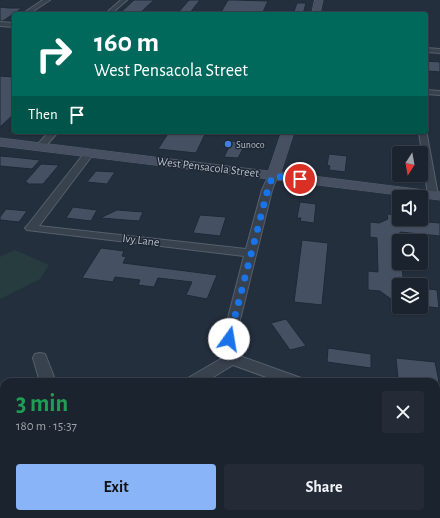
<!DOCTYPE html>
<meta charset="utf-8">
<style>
body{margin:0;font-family:"Alegreya Sans",sans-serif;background:#242b36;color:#f1f3f6;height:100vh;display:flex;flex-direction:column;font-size:15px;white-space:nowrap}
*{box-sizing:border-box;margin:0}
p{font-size:13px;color:#a0a4aa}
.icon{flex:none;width:22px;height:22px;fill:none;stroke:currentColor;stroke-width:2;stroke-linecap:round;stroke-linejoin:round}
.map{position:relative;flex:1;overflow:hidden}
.side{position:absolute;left:0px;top:378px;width:440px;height:140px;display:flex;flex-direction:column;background:#1b232e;border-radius:12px 12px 0 0;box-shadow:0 1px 3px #0004,0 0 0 1px #39404a}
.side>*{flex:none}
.hud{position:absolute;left:12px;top:12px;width:416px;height:122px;border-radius:4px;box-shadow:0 1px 3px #0004,0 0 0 1px #39404a;background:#00695c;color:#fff;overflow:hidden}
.needle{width:26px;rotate:191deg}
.fabs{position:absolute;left:392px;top:146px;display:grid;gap:8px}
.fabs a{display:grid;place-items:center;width:36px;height:36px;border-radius:4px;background:#1b232e;box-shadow:0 1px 3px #0004,0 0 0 1px #39404a;font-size:20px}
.pin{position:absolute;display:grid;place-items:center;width:34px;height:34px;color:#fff;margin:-17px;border:2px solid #fff;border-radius:50%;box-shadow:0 1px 4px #0007}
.me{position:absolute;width:44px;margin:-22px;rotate:13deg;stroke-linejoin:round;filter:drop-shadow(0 0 3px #0008)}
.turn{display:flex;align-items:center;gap:14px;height:84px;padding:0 16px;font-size:18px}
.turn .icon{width:52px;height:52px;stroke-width:2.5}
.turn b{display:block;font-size:28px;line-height:34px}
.then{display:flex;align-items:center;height:38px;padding:0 16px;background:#0003;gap:8px;font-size:15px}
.round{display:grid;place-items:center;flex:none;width:42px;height:42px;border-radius:4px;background:#242b36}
.summary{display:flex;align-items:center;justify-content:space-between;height:68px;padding:0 16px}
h1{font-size:24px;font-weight:700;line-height:30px;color:#1e9e55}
.primary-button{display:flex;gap:8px;margin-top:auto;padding:8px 16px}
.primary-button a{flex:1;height:46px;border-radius:4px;background:#8ab4f8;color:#111;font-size:16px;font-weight:700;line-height:46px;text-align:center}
.primary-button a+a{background:#242b36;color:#f1f3f6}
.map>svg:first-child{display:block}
.green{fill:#263c3f}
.building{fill:#455162;stroke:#1f2835}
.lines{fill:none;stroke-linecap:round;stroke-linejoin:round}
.street-casing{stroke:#565f6c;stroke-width:2}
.secondary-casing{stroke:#565f6c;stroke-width:1}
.street{fill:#38414e;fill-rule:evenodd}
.secondary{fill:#465061;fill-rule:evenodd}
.route{stroke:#1a73e8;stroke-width:7;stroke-dasharray:0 12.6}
.shop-dot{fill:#3f7fe0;stroke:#1d2633;stroke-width:1.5}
.labels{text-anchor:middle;stroke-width:3;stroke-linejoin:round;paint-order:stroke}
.far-poi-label{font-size:10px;fill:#b4bcc9;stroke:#1d2633;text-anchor:start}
.street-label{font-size:12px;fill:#b4bcc9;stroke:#1d2633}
</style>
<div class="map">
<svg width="440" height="518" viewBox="0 0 440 518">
<rect width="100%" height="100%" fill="#242f3e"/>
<path class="green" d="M 15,250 L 49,265 L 40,279 L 0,299 L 0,257 Z"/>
<path class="building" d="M 134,0 L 154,0 L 139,14 L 119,14 Z
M 189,0 L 200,0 L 189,14 L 177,14 Z
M 228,0 L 236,0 L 268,1 L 262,14 L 220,14 Z
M 297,3 L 306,3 L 303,14 L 293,14 Z
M 0,7 L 9,8 L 22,8 L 3,21 L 0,21 Z
M 426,61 L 440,62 L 440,72 L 428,71 Z
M 0,76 L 14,77 L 14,114 L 0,127 Z
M 169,132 L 206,132 L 196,153 L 158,149 Z
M 232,141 L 246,143 L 238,158 L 224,157 Z
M 329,154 L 347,156 L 345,172 L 329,170 L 330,166 L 327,165 Z
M 0,156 L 12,157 L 40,160 L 32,169 L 0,166 Z
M 41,164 L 59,165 L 43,184 L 27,184 L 28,183 L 25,182 Z
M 96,171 L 115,172 L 107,184 L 87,182 Z
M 300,202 L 316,204 L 314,223 L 300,221 L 301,218 L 297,218 Z
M 73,207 L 97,210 L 91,221 L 66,218 Z
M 6,209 L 27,211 L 19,222 L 0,220 L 0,217 Z
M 117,210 L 143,212 L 139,221 L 100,218 Z
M 387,214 L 399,215 L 399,219 L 414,219 L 414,221 L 440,223 L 440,236 L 400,232 L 399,263 L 402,263 L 403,278 L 399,277 L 399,305 L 380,291 L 368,290 L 368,271 L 378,272 L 377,238 L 370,237 L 370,222 L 379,223 L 388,219 Z
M 200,215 L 226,217 L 220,236 L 193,233 Z
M 302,240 L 328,243 L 322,305 L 294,302 Z
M 101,248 L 124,251 L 122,256 L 126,257 L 123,263 L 217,275 L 207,299 L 186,295 L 192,282 L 158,278 L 154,287 L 138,285 L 140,280 L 115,277 L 113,282 L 82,278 Z
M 421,288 L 437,290 L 439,308 L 421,306 Z
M 286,319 L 306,346 L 290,350 L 271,323 Z
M 328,348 L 371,354 L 371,368 L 327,362 Z
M 396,358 L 435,362 L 439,382 L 398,378 Z"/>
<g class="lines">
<g class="street-casing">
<path id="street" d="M 43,0 L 50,0 L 29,14 L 22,14 Z
M 121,0 L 127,0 L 111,14 L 105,14 Z
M 0,22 L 14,23 L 14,27 L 0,26 Z
M 426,48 L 440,49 L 440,53 L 426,52 Z
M 426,90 L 440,91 L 440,95 L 426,94 Z
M 426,130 L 438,195 L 433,198 L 428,195 L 419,132 L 426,132 Z
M 49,132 L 58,132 L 43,149 L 37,149 L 35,147 L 37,145 Z
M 89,150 L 94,153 L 39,226 L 246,249 L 262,190 L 270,173 L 276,173 L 278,175 L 272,190 L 238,328 L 234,349 L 237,355 L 301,378 L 304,382 L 280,382 L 233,365 L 205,382 L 185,382 L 188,378 L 224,357 L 220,349 L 244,256 L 27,230 L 25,228 L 27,226 L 86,151 Z
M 40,353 L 45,354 L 56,382 L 40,382 L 33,358 L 35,354 Z
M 436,405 L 440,405 L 440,417 L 436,417 Z
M 4,470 L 4,486 L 0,488 L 0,472 Z"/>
</g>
<g class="secondary-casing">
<path id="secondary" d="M 315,0 L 323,0 L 320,14 L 312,14 Z
M 282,132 L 294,132 L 281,172 L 440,192 L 440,200 L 0,146 L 0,138 L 268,171 Z"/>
</g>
<use href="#street" class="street"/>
<use href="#secondary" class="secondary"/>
</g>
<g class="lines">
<path class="route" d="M 229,339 L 269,185 L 273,176 L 300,179"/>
</g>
<circle class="shop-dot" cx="228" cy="144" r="4"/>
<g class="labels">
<g class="far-poi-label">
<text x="236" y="148">Sunoco</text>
</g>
<g class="street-label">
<text transform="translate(208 167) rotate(7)" y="4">West Pensacola Street</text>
<text transform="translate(141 240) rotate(7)" y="4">Ivy Lane</text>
</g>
</g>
</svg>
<div class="fabs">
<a><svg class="needle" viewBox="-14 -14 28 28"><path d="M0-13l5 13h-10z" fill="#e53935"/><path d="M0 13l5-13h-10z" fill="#a0a4aa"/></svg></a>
<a><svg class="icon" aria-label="sound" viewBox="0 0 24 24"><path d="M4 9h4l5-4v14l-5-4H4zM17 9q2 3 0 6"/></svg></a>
<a><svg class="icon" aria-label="search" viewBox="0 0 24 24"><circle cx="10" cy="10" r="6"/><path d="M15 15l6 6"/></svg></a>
<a><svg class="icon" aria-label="layers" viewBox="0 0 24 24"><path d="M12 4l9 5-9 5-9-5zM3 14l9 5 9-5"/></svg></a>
</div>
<div class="pin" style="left:300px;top:179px;background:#d93025"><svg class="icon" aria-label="arrive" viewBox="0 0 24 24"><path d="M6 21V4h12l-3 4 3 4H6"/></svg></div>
<svg class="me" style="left:229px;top:339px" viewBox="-20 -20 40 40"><circle r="19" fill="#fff"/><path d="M0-13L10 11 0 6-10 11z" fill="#1a73e8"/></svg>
<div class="hud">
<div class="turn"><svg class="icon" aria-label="right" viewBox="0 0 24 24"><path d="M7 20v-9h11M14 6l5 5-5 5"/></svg><div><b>160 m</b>West Pensacola Street</div></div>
<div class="then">Then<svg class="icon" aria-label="arrive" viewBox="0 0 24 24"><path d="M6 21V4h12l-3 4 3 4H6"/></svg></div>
</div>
<section class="side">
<div class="summary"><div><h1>3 min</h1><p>180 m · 15:37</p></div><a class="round"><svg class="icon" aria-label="close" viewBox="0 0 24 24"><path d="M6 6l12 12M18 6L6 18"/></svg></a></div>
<div class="primary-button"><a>Exit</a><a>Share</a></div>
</section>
</div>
